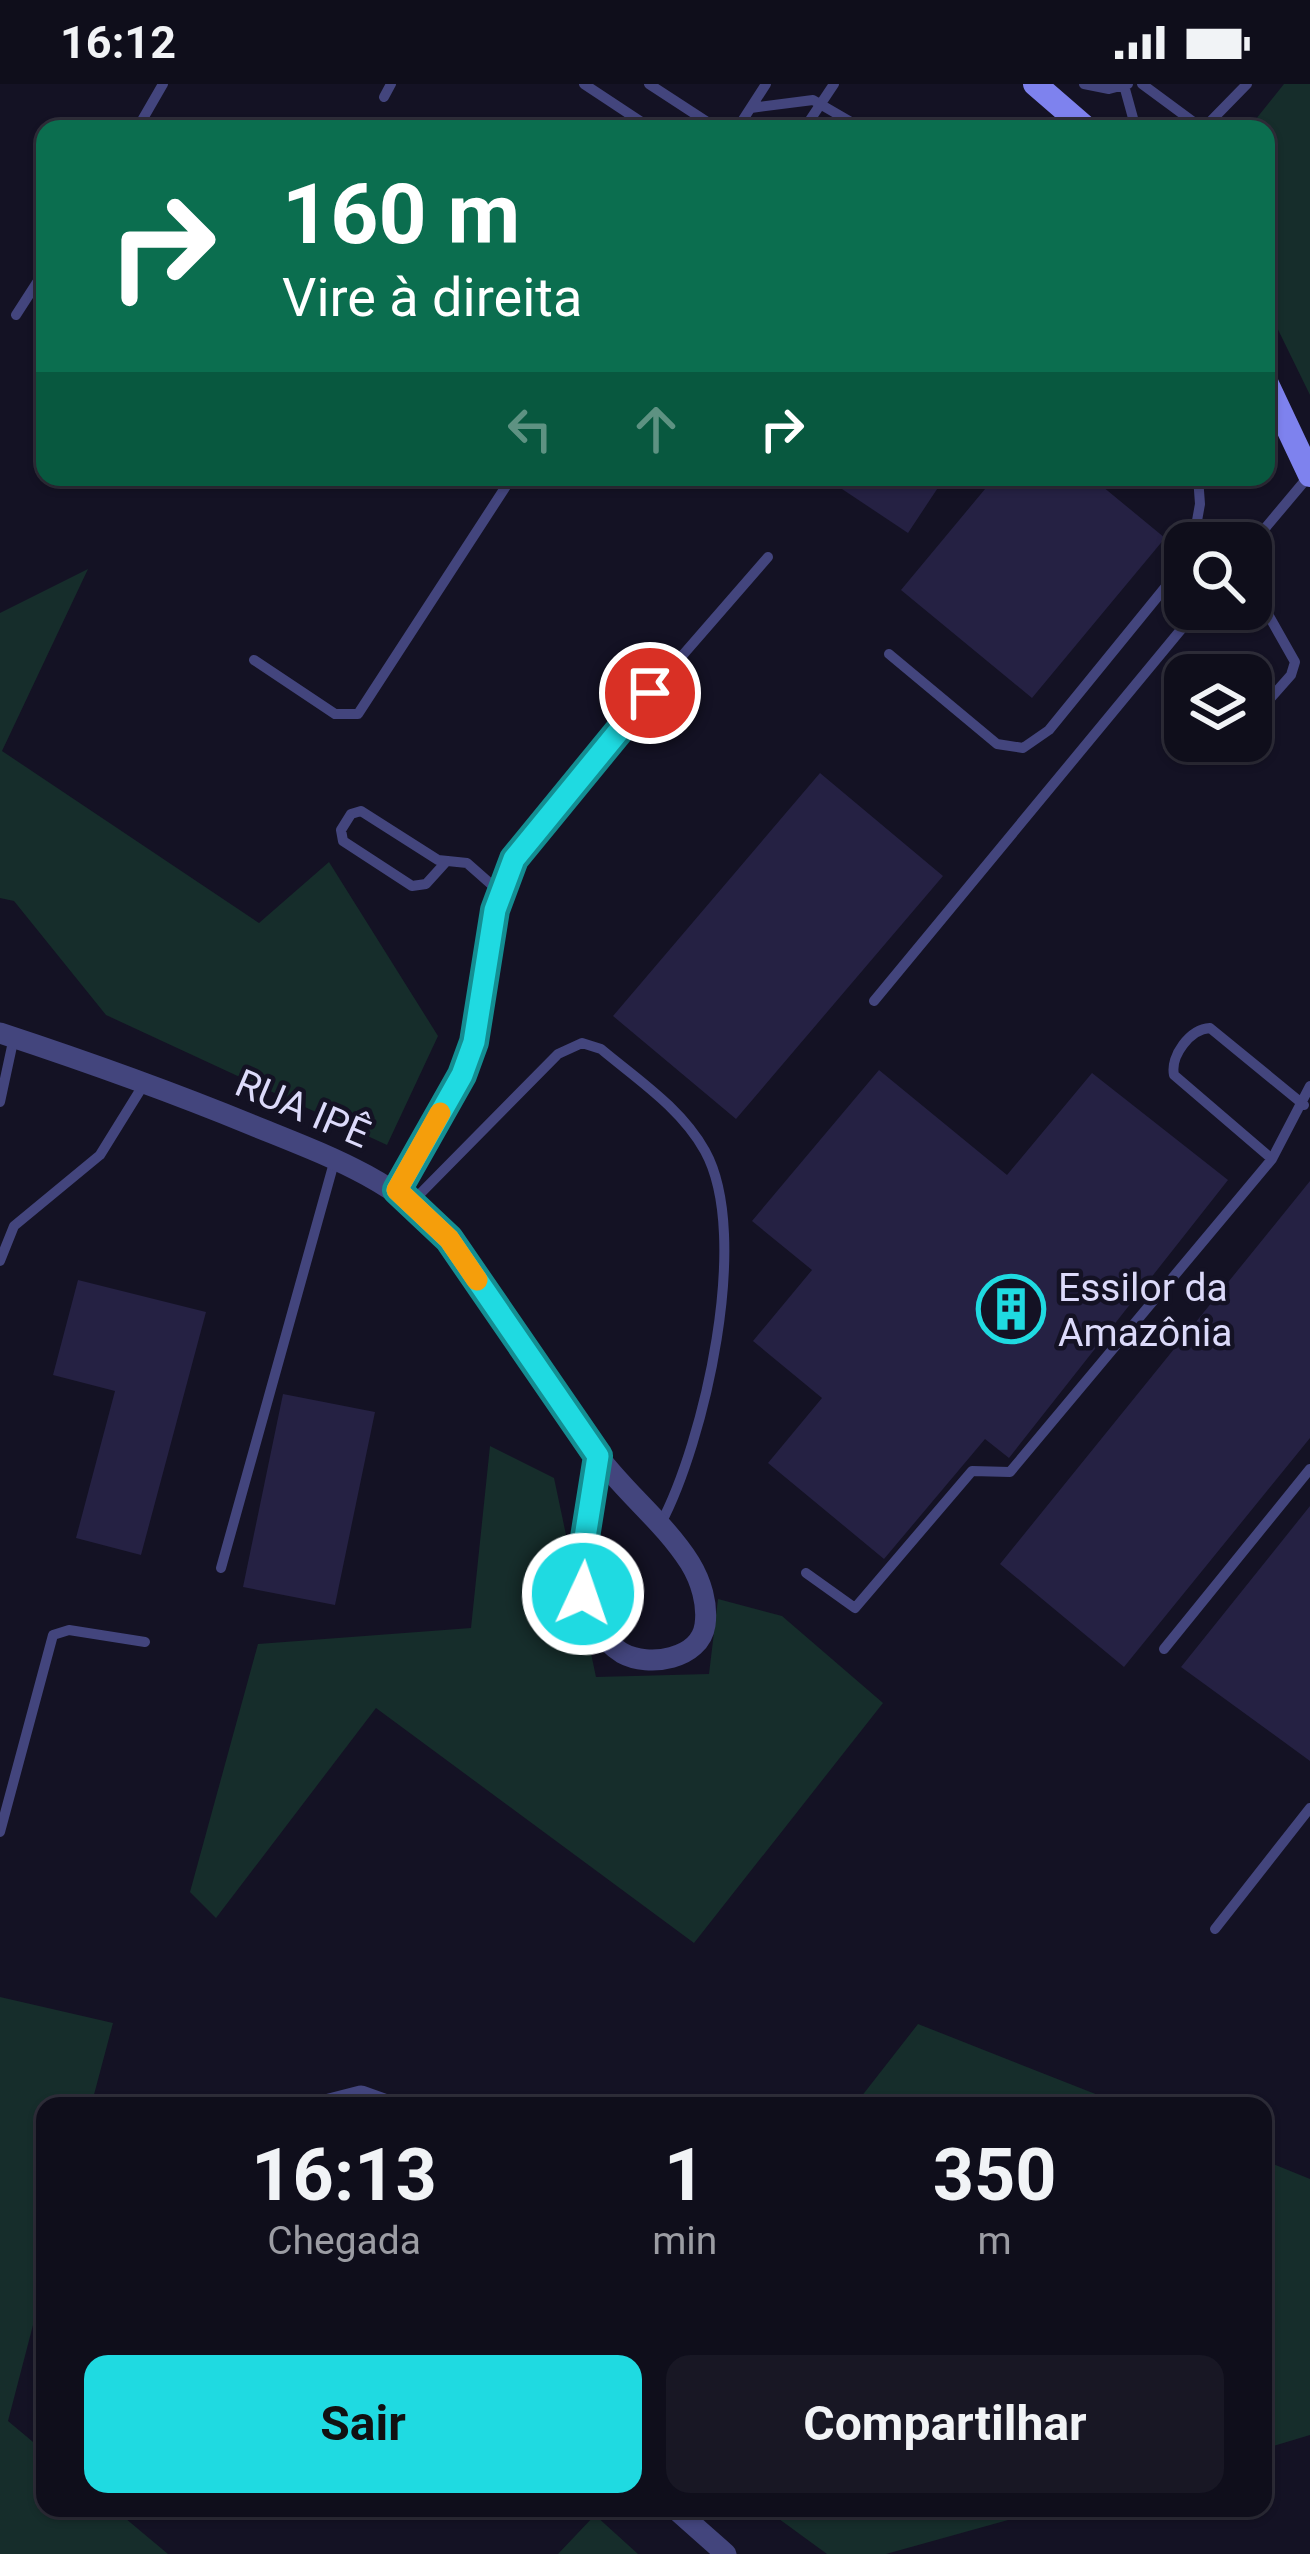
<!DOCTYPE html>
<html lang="pt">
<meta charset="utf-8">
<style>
body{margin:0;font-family:Roboto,sans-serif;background:#181724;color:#f1f3f6;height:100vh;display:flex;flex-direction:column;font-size:45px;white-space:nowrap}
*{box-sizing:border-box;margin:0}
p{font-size:39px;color:#9b9ca3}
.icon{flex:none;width:66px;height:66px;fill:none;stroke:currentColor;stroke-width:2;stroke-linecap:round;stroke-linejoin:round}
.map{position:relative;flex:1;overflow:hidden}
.sheet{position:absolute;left:36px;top:2013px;width:1236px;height:420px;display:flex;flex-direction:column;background:#0f0e1b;border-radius:24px;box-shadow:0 3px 9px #0004,0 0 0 3px #2f2e3a}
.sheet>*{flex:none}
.hud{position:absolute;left:36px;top:36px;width:1239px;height:366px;border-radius:24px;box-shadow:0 3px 9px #0004,0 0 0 3px #2f2e3a;background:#0b6e4f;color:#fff;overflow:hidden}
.buttons{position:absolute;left:1164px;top:438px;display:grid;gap:24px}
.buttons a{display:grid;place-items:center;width:108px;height:108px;border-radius:24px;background:#0f0e1b;box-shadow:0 3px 9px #0004,0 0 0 3px #2f2e3a;font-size:60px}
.pin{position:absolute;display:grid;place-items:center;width:102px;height:102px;color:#fff;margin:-51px;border:6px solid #fff;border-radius:50%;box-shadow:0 3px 12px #0007}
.me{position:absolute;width:132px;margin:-66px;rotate:3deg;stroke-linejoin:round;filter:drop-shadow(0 0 9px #0008)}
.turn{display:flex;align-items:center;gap:42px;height:252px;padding:0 48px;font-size:54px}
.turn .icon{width:156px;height:156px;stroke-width:2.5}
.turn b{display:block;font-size:84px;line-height:102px}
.lanes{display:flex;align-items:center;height:114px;padding:0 48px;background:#0003;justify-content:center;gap:60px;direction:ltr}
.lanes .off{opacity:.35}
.eta{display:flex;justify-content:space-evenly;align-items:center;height:204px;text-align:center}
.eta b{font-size:72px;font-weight:700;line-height:84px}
.cta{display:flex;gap:24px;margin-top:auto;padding:24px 48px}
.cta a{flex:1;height:138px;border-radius:24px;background:#1fdae1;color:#111;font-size:48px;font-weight:700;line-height:138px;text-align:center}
.cta a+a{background:#181724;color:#f1f3f6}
.status{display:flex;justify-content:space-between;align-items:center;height:84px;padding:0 60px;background:#0f0e1b;direction:ltr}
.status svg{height:33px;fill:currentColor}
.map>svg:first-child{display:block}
.green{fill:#162d2b}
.building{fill:#252143}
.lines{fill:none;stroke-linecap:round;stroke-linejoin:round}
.lane{stroke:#43457d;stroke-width:10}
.street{stroke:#43457d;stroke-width:21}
.secondary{stroke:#7e82ee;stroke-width:24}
.route-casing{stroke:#148e92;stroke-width:30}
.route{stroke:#1fdae1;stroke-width:21}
.slow{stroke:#f59e0b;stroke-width:21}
.labels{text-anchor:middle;stroke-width:9;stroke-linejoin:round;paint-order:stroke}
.street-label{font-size:39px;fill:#dcdafa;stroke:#141224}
.poi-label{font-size:39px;fill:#dcdafa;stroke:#141224;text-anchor:start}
</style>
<div class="status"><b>16:12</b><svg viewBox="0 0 49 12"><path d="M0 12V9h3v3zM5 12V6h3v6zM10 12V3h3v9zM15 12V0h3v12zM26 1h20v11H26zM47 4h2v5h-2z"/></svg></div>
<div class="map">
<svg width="1310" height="2470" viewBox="0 0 1310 2470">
<rect width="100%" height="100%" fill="#141224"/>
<path class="green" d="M 1284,0 L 1310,0 L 1310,311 L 1266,221 L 1266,45 L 1248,45 Z
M 88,485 L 2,667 L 259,839 L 329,778 L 438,952 L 387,1061 L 106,931 L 14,817 L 0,814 L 0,529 Z
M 490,1362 L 554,1394 L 596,1593 L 709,1590 L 718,1515 L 782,1532 L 883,1619 L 694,1859 L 376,1624 L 216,1834 L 190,1808 L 258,1560 L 471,1544 Z
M 0,1913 L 113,1939 L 91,2022 L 45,2022 L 45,2195 L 8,2337 L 45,2368 L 45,2424 L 113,2424 L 168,2470 L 0,2470 Z
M 918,1940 L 1126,2022 L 854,2022 Z
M 1263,2076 L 1310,2095 L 1310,2351 L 1263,2365 Z
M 764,2424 L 1051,2424 L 886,2470 L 827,2470 Z
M 595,2431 L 638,2470 L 558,2470 Z"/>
<path class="building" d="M 824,393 L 945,393 L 908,449 Z
M 995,393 L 1091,393 L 1165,454 L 1032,614 L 901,506 Z
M 820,689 L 943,792 L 736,1035 L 613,932 Z
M 879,986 L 1007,1091 L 1092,989 L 1228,1096 L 1009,1374 L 985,1355 L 884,1475 L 768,1379 L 822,1314 L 753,1257 L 812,1186 L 752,1137 Z
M 1310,1097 L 1310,1354 L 1124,1583 L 1000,1480 Z
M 78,1196 L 206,1228 L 141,1471 L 76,1454 L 115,1307 L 53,1291 Z
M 283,1310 L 375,1328 L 335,1521 L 243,1503 Z
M 1310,1422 L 1310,1677 L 1181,1583 Z"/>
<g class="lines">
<path class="lane" d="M 584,0 L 652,45
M 649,0 L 718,45
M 1084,0 L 1109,5 L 1128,0
M 1142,0 L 1203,45 L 1247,0
M 1125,5 L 1136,45
M 384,13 L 391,0
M 751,24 L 813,16 L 863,45
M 137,45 L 163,0
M 737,45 L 766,0
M 804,45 L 834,0
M 16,231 L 45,186
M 973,394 L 974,393
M 1193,459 L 1200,420 L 1198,393
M 1251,461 L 1308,393
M 1251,514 L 1269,532 L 1295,578 L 1291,591 L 1261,625
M 889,570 L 997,660 L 1023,664 L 1049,646 L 1185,479
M 254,576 L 335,630 L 358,630 L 512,393
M 445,779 L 426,800 L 412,802 L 343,757 L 341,746 L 351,730 L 361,727 L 438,776 L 467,779 L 501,809
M 874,917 L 1198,525
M 0,1018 L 14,953
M 1272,1075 L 1174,991 C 1170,972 1190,945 1210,944 L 1304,1021
M 397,1106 L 462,991 L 480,929 L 495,826 L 514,775 L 561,711 L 768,473
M 412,1118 L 558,970 L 582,959 L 601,965 C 638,996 681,1024 705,1067 C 752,1152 704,1359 660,1441
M 0,1177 L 14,1142 L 100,1071 L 144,1000
M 221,1484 L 335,1075
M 806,1489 L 855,1524 L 972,1387 L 1010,1388 L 1272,1075 L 1310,1002
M 1164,1565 L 1310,1385
M 0,1748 L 53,1551 L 69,1546 L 145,1558
M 1215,1845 L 1310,1724"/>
<path class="street" d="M 0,949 C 85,977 169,1007 252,1041 C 326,1071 395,1095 449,1155 C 498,1226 544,1298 595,1368 C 623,1407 664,1438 690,1479 C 701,1497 708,1520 705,1541 C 700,1575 649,1584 622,1569 C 602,1557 588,1531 583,1509 C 574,1467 592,1414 598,1372
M 322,2022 L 361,2012 L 389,2022
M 674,2424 L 726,2470"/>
<path class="secondary" d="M 1035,0 L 1087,45
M 1266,298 L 1310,391"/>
</g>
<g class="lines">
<g class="route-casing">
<path id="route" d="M 583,1510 L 583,1466 L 598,1372 L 449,1155 L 397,1106 L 462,991 L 474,958 L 495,826 L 514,775 L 650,609"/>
</g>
<use href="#route" class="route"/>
<path class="slow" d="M 440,1029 L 397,1106 L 449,1155 L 477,1196"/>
</g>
<defs>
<g id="building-ring" transform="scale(3.45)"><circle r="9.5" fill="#141224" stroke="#1fdae1" stroke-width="1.5"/><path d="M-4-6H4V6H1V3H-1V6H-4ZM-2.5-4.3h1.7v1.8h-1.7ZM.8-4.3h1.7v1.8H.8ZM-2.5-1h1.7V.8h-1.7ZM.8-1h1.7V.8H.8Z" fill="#1fdae1"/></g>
</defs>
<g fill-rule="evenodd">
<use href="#building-ring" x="1011" y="1225"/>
</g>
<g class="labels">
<g class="street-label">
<text transform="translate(303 1024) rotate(23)" y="14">RUA IPÊ</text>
</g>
<g class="poi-label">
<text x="1058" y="1217">Essilor da<tspan x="1058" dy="45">Amazônia</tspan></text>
</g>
</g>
</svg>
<div class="buttons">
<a><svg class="icon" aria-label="search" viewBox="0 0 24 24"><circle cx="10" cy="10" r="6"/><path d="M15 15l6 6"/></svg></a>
<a><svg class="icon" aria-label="layers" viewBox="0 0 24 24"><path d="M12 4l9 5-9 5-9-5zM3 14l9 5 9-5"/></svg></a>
</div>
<div class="pin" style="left:650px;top:609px;background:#d93025"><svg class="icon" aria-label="arrive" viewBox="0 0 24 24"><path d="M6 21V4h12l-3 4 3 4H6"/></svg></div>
<svg class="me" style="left:583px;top:1510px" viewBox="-20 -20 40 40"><circle r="17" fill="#1fdae1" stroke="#fff" stroke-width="3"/><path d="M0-11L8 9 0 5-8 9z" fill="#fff"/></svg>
<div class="hud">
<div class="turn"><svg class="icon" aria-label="right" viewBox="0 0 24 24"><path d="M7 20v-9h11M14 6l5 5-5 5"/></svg><div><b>160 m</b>Vire à direita</div></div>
<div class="lanes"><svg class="icon off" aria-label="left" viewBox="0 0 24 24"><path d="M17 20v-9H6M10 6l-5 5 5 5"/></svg><svg class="icon off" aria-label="ahead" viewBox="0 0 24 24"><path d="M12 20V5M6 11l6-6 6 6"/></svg><svg class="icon" aria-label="right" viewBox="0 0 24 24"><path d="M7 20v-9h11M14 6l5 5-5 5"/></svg></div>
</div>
<section class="sheet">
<div class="eta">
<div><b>16:13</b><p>Chegada</p></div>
<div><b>1</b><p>min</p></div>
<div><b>350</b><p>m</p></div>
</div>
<div class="cta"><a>Sair</a><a>Compartilhar</a></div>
</section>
</div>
